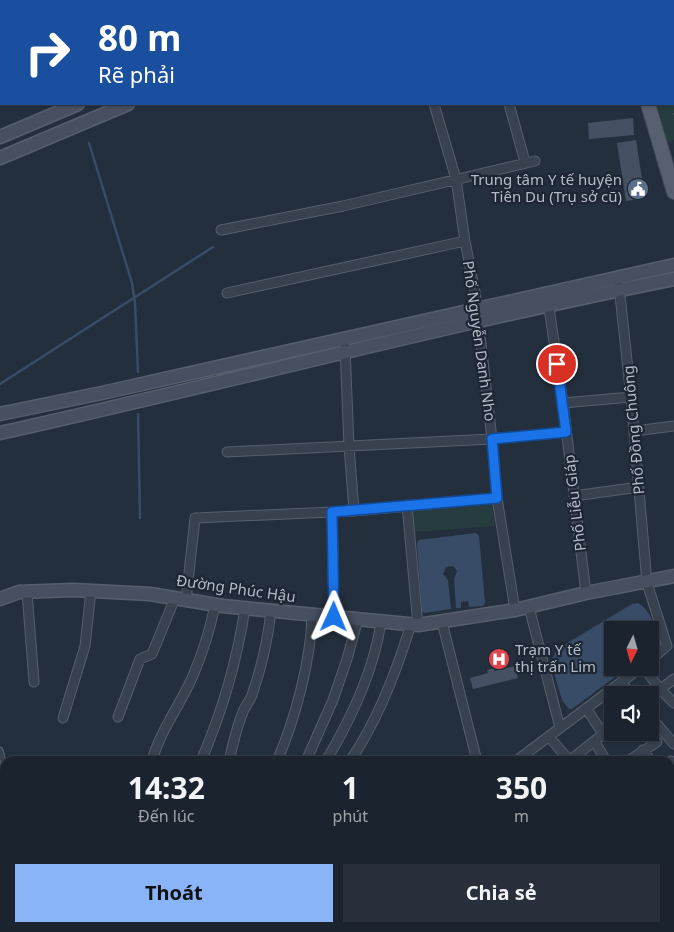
<!DOCTYPE html>
<html lang="vi">
<meta charset="utf-8">
<style>
body{margin:0;font-family:"Noto Sans",sans-serif;background:#282f3a;color:#f1f3f6;height:100vh;display:flex;flex-direction:column;font-size:19px;white-space:nowrap}
*{box-sizing:border-box;margin:0}
p{font-size:16px;color:#a0a4aa}
.icon{flex:none;width:28px;height:28px;fill:none;stroke:currentColor;stroke-width:2;stroke-linecap:round;stroke-linejoin:round}
.map{position:relative;flex:1;overflow:hidden}
.sheet{position:absolute;left:0px;top:756px;width:675px;height:176px;display:flex;flex-direction:column;background:#1b232e;border-radius:15px 15px 0 0;box-shadow:0 1px 4px #0004,0 0 0 1px #39404a}
.sheet>*{flex:none}
.hud{position:absolute;left:0px;top:0px;width:675px;height:105px;box-shadow:0 1px 4px #0004,0 0 0 1px #39404a;background:#1a4fa0;color:#fff;overflow:hidden}
.needle{width:32px;rotate:185deg}
.controls{position:absolute;left:604px;top:621px;display:grid;gap:10px}
.controls a{display:grid;place-items:center;width:55px;height:55px;border-radius:0px;background:#1b232e;box-shadow:0 1px 4px #0004,0 0 0 1px #39404a;font-size:25px}
.pin{position:absolute;display:grid;place-items:center;width:42px;height:42px;color:#fff;margin:-21px;border:2px solid #fff;border-radius:50%;box-shadow:0 1px 5px #0007}
.me{position:absolute;width:55px;margin:-28px;rotate:1deg;stroke-linejoin:round;filter:drop-shadow(0 0 4px #0008)}
.turn{display:flex;align-items:center;gap:18px;height:105px;padding:0 15px;font-size:22px}
.turn .icon{width:65px;height:65px;stroke-width:2.5}
.turn b{display:block;font-size:35px;line-height:42px}
.eta{display:flex;justify-content:space-evenly;align-items:center;height:85px;text-align:center}
.eta b{font-size:30px;font-weight:700;line-height:35px}
.button{display:flex;gap:10px;margin-top:auto;padding:10px 15px}
.button a{flex:1;height:58px;border-radius:0px;background:#8ab4f8;color:#111;font-size:20px;font-weight:700;line-height:58px;text-align:center}
.button a+a{background:#282f3a;color:#f1f3f6}
.map>svg:first-child{display:block}
.green{fill:#263c3f}
.water{fill:#394c67}
.lines{fill:none;stroke-linecap:round;stroke-linejoin:round}
.stream{stroke:#394c67;stroke-width:2.5}
.building{fill:#455162}
.lane-casing{stroke:#565f6c;stroke-width:7}
.street-casing{stroke:#565f6c;stroke-width:11}
.secondary-casing{stroke:#565f6c;stroke-width:15}
.primary-casing{stroke:#414a57;stroke-width:16}
.path{stroke:#44595c;stroke-width:2;stroke-dasharray:4 4;stroke-linecap:butt}
.lane{stroke:#38414e;stroke-width:4.5}
.street{stroke:#38414e;stroke-width:9}
.secondary{stroke:#465061;stroke-width:12}
.primary{stroke:#56606e;stroke-width:14}
.route-casing{stroke:#114b97;stroke-width:12}
.route{stroke:#1a73e8;stroke-width:9}
.labels{text-anchor:middle;stroke-width:4.5;stroke-linejoin:round;paint-order:stroke}
.poi-label{font-size:15px;fill:#b4bcc9;stroke:#1d2633;text-anchor:end}
.street-label{font-size:15px;fill:#b4bcc9;stroke:#1d2633}
</style>
<div class="map">
<svg width="674" height="932" viewBox="0 0 674 932">
<rect width="100%" height="100%" fill="#242f3e"/>
<path class="green" d="M 652,0 L 674,0 L 674,140 L 667,143 L 657,104 L 674,104 L 674,1 L 652,1 Z
M 492,505 L 495,526 L 415,532 L 413,511 Z"/>
<path class="water" d="M 476,533 L 479,536 L 485,603 L 483,606 L 469,607 L 468,601 L 461,602 L 461,608 L 456,608 L 454,579 L 457,571 L 453,566 L 446,567 L 443,574 L 448,580 L 451,609 L 424,613 L 422,611 L 417,543 L 419,540 Z
M 638,603 C 652,611 662,637 650,650 L 650,630 L 612,630 L 612,668 L 627,668 L 572,709 L 569,709 L 562,700 L 551,663 L 555,653 L 564,645 L 632,604 Z"/>
<g class="lines">
<path class="stream" d="M 47,0 L 47,1
M 89,143 L 132,283 L 135,303 L 138,372
M 0,384 L 213,247
M 138,414 L 140,518"/>
</g>
<path class="building" d="M 633,118 L 634,135 L 589,139 L 588,123 Z
M 636,140 L 645,198 L 626,201 L 617,143 Z
M 515,666 L 518,678 L 473,689 L 470,678 L 488,673 L 487,670 L 494,668 L 494,671 Z
M 0,758 L 5,776 L 5,814 L 0,815 Z"/>
<g class="lines">
<g class="lane-casing">
<path id="lane" d="M 205,0 L 206,1
M 218,1 L 221,0
M 0,750 L 5,768
M 0,827 L 5,825
M 0,853 L 5,853"/>
</g>
<g class="street-casing">
<path id="street" d="M 404,0 L 405,1
M 434,104 L 456,179 L 465,241 L 475,292 L 492,439 L 497,498 L 515,610
M 509,104 L 525,162
M 221,230 L 343,206 L 535,161
M 619,286 L 631,397 L 647,583 L 667,646 L 650,660
M 227,293 L 465,241
M 548,301 L 563,403 L 586,593
M 345,347 L 349,446 L 354,511
M 563,403 L 631,397
M 635,431 L 674,426
M 227,452 L 492,439 L 566,432
M 574,496 L 639,487
M 407,505 L 418,625
M 332,512 L 334,617
M 27,592 L 34,682
M 186,600 L 195,518 L 354,511 L 497,498
M 529,607 L 560,728
M 442,622 L 477,761
M 644,668 L 660,689 L 674,703
M 621,682 L 632,695
M 650,697 L 674,679
M 586,708 L 603,734
M 650,716 L 674,744
M 118,717 L 140,659 L 152,654 L 175,598
M 63,718 L 85,646 L 91,590
M 549,737 L 570,761
M 595,742 L 606,761
M 643,750 L 651,761
M 152,761 C 160,731 179,707 192,678 C 202,655 210,630 215,605
M 201,761 C 222,712 237,662 245,608
M 229,761 C 233,745 236,728 243,712 C 245,706 250,701 252,695 C 261,669 268,639 271,611
M 277,761 C 295,720 311,660 312,615
M 306,761 L 333,700 L 347,659 L 358,619
M 326,761 C 351,719 374,671 381,622
M 350,761 C 377,722 397,670 411,624
M 516,761 L 640,668
M 569,761 L 612,727
M 628,761 L 657,742
M 671,761 L 674,765
M 0,859 L 5,859
M 670,876 L 674,873
M 0,912 L 5,914
M 65,928 L 84,932
M 161,928 L 161,932
M 190,928 L 190,932
M 218,928 L 218,932
M 554,928 L 556,932
M 90,932 L 91,928"/>
</g>
<g class="secondary-casing">
<path id="secondary" d="M 314,1 L 317,0
M 368,1 L 370,0
M 0,137 L 78,104
M 0,158 L 128,104
M 0,414 L 102,393 L 674,265
M 0,433 C 225,383 448,324 674,279
M 0,599 L 19,592 L 74,590 L 150,594 L 223,606 L 418,625 L 515,610 L 586,593 L 674,576"/>
</g>
<g class="primary-casing">
<path id="primary" d="M 642,1 L 642,0
M 648,104 L 674,192"/>
</g>
<path class="path" d="M 663,0 L 663,1
M 674,53 L 674,54
M 674,113 L 674,115"/>
<use href="#lane" class="lane"/>
<use href="#street" class="street"/>
<use href="#secondary" class="secondary"/>
<use href="#primary" class="primary"/>
</g>
<g class="lines">
<g class="route-casing">
<path id="route" d="M 334,617 L 332,512 L 497,498 L 492,439 L 566,432 L 557,364"/>
</g>
<use href="#route" class="route"/>
</g>
<defs>
<g id="civic-disc" transform="scale(1.125)"><circle r="9.5" fill="#5c6f8a" stroke="#1d2633"/><path d="M-.6-6.5H3V-4.5H.6V-3L4-1V1h2V6H-6V1h2V-1L-.6-3ZM-1.2 2.5V6h2.4V2.5Z" fill="#fff"/></g>
<g id="hospital-disc" transform="scale(1.125)"><circle r="9.5" fill="#e0444e" stroke="#1d2633"/><path d="M-5-5h3v3.5h4V-5h3V5h-3V1.5h-4V5h-3Z" fill="#fff"/></g>
</defs>
<g fill-rule="evenodd">
<use href="#civic-disc" x="638" y="189"/>
<use href="#hospital-disc" x="499" y="659"/>
</g>
<g class="labels">
<g class="poi-label">
<text x="622" y="185">Trung tâm Y tế huyện<tspan x="622" dy="17">Tiên Du (Trụ sở cũ)</tspan></text>
<text x="515" y="655" text-anchor="start">Trạm Y tế<tspan x="515" dy="17">thị trấn Lim</tspan></text>
</g>
<g class="street-label">
<text transform="translate(479 341) rotate(82)" y="5">Phố Nguyễn Danh Nho</text>
<text transform="translate(634 430) rotate(-95)" y="5">Phố Đồng Chuông</text>
<text transform="translate(575 503) rotate(-97)" y="5">Phố Liễu Giáp</text>
<text transform="translate(236 589) rotate(8)" y="5">Đường Phúc Hậu</text>
</g>
</g>
</svg>
<div class="controls">
<a><svg class="needle" viewBox="-14 -14 28 28"><path d="M0-13l5 13h-10z" fill="#e53935"/><path d="M0 13l5-13h-10z" fill="#a0a4aa"/></svg></a>
<a><svg class="icon" aria-label="sound" viewBox="0 0 24 24"><path d="M4 9h4l5-4v14l-5-4H4zM17 9q2 3 0 6"/></svg></a>
</div>
<div class="pin" style="left:557px;top:364px;background:#d93025"><svg class="icon" aria-label="arrive" viewBox="0 0 24 24"><path d="M6 21V4h12l-3 4 3 4H6"/></svg></div>
<svg class="me" style="left:334px;top:617px" viewBox="-20 -20 40 40"><path d="M0-17L14 15 0 8-14 15z" fill="#1a73e8" stroke="#fff" stroke-width="4"/></svg>
<div class="hud">
<div class="turn"><svg class="icon" aria-label="right" viewBox="0 0 24 24"><path d="M7 20v-9h11M14 6l5 5-5 5"/></svg><div><b>80 m</b>Rẽ phải</div></div>
</div>
<section class="sheet">
<div class="eta">
<div><b>14:32</b><p>Đến lúc</p></div>
<div><b>1</b><p>phút</p></div>
<div><b>350</b><p>m</p></div>
</div>
<div class="button"><a>Thoát</a><a>Chia sẻ</a></div>
</section>
</div>
